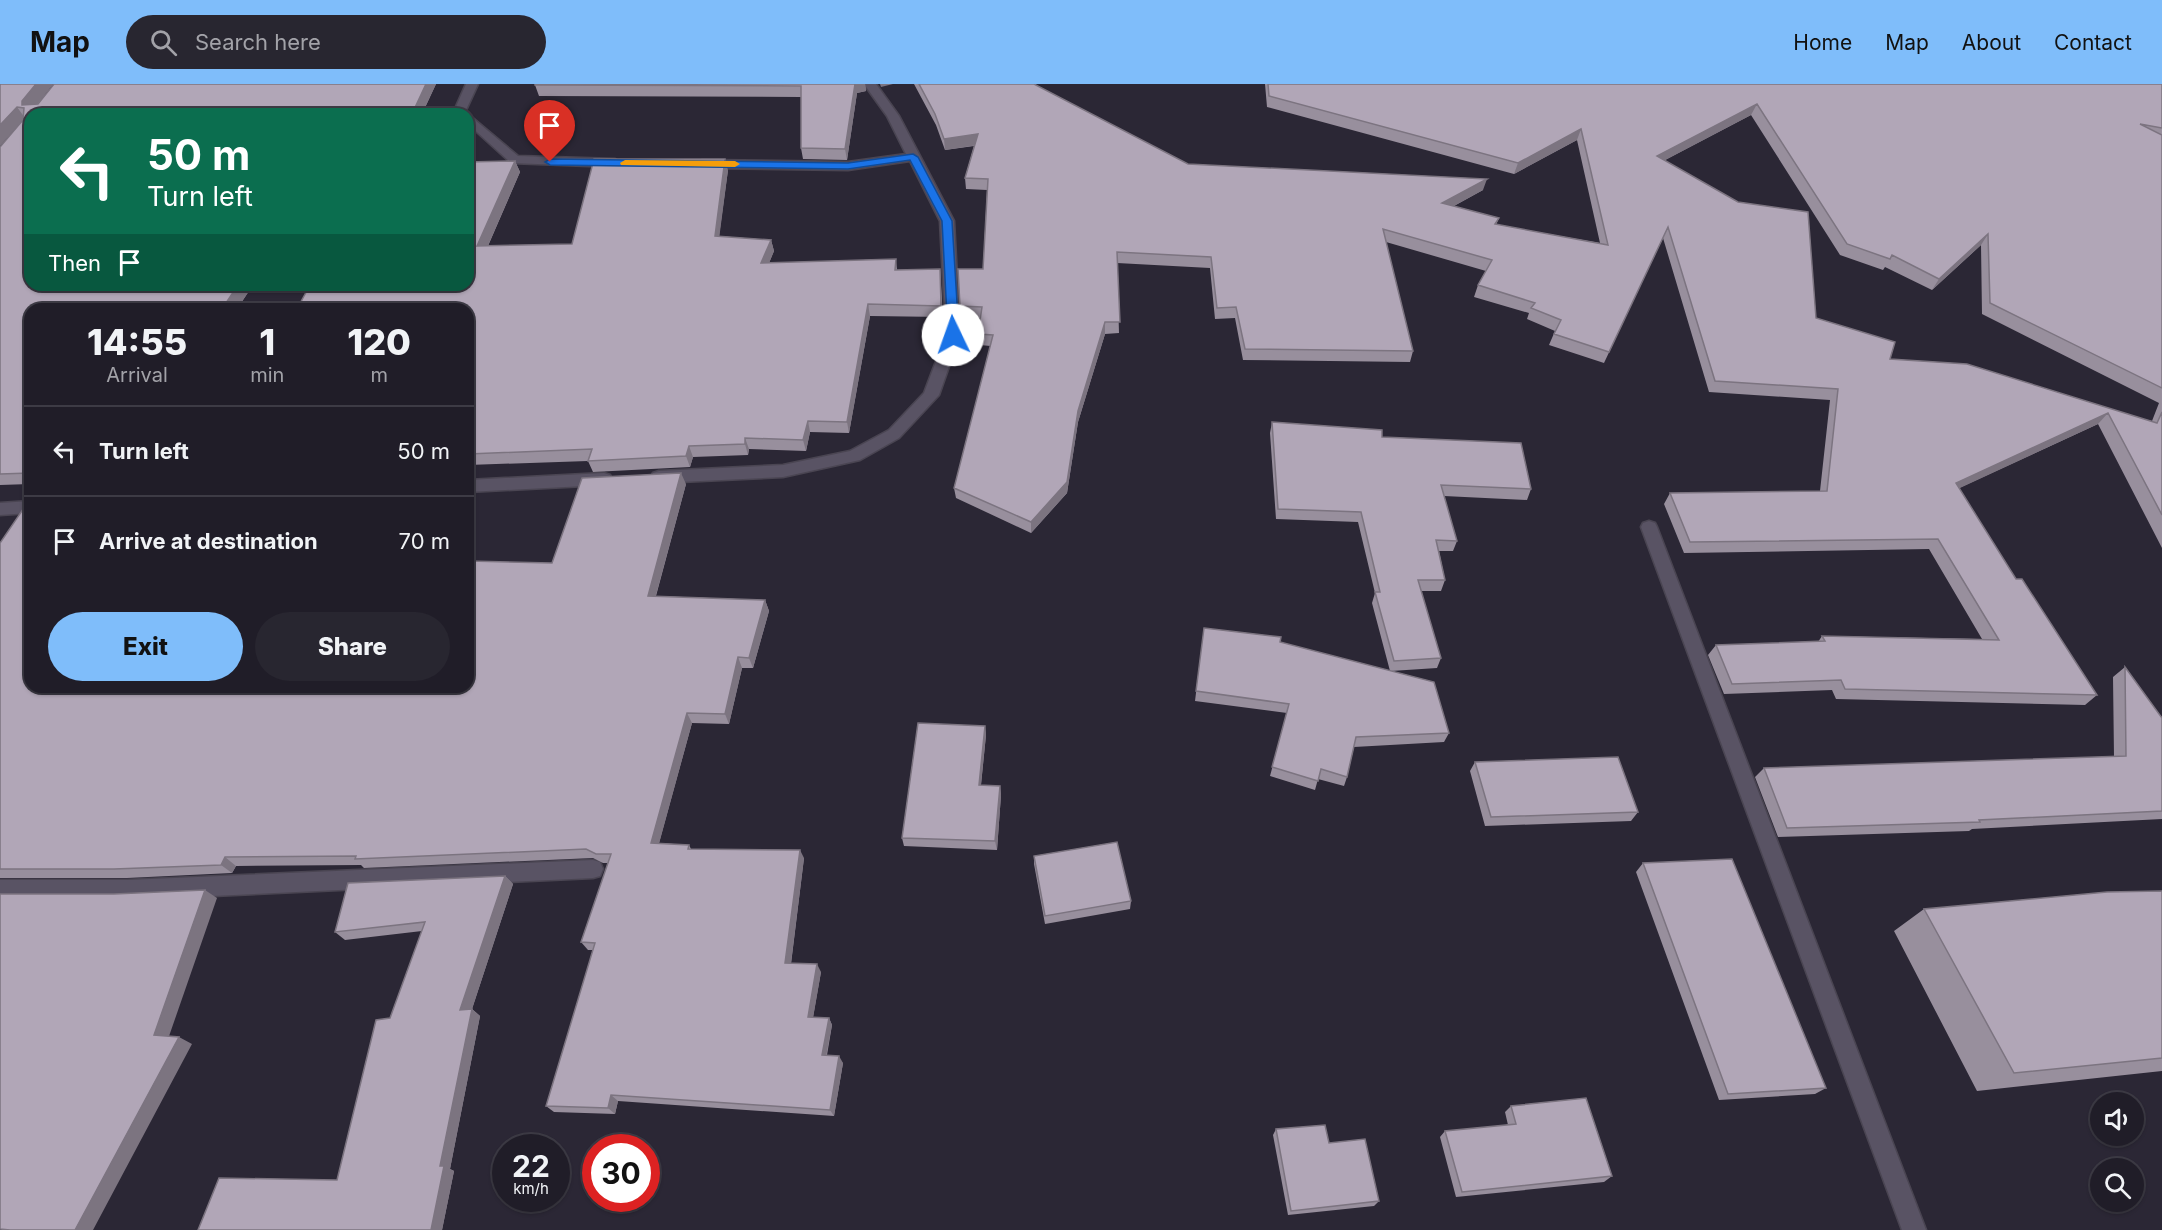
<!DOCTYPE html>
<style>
body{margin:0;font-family:Inter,sans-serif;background:#282630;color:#f1f3f6;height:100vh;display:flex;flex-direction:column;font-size:22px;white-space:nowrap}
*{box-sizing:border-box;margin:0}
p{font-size:20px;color:#a2a2a8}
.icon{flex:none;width:33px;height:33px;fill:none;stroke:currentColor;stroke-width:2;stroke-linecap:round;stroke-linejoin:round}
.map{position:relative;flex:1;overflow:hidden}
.sheet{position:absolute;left:24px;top:219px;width:450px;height:390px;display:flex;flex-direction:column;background:#201d28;border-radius:18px;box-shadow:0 2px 4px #0004,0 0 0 2px #3d3b45}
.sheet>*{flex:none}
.top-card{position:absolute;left:24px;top:24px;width:450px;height:183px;border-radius:18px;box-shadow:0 2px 4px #0004,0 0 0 2px #3d3b45;background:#0b6e4f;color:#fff;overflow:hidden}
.controls{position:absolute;left:2090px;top:1008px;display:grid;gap:12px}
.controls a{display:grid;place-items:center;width:54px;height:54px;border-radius:50%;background:#201d28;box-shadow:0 2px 4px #0004,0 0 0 2px #3d3b45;font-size:30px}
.speed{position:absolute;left:492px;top:1050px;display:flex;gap:12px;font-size:30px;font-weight:700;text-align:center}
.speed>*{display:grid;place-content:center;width:78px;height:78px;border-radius:50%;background:#201d28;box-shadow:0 2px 4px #0004,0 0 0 2px #3d3b45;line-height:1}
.speed small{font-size:15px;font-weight:400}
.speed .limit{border:9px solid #d22;background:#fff;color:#111}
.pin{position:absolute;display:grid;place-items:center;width:51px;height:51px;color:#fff;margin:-62px -26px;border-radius:50% 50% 50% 0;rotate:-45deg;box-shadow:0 0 6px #0007}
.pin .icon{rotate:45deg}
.me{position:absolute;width:66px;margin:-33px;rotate:357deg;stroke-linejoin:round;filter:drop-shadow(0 0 4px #0008)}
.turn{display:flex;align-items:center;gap:21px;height:126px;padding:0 24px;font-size:27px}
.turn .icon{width:78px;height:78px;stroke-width:2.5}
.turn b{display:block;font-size:42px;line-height:51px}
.then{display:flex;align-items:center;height:57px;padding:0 24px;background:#0003;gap:12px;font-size:22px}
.eta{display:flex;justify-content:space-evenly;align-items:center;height:102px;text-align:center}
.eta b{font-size:36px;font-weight:800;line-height:42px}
.action{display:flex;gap:12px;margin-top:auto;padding:12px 24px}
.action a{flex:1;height:69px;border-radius:36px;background:#7fbdfa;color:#111;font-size:24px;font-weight:800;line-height:69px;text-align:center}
.action a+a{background:#282630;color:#f1f3f6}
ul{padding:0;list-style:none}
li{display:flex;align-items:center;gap:18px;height:90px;padding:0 24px;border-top:2px solid #3d3b45}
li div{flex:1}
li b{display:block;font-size:22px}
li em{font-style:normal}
header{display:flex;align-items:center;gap:36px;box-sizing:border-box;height:84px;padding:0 30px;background:#7fbdfa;color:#111}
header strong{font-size:28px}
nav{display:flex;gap:33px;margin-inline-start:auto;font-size:21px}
.search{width:420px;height:54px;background:#282630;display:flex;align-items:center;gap:15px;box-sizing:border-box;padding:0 21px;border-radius:33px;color:#a2a2a8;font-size:22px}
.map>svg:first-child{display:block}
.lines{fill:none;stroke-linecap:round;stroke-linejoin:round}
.minor-casing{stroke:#4a4552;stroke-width:3}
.minor{fill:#595364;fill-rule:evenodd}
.wall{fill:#988f9d;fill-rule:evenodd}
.shaded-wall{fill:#7c7480}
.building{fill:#b1a6b7;stroke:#7c7480;stroke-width:1.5}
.route{fill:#1a73e8;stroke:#114b97;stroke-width:1.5}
.slow{fill:#f59e0b}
</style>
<header>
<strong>Map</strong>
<div class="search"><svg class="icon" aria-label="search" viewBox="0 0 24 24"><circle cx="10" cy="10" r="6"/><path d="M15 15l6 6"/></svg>Search here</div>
<nav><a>Home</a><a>Map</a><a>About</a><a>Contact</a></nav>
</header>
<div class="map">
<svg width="2162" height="1146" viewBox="0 0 2162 1146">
<rect width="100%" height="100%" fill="#2b2735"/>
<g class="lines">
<g class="minor-casing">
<path id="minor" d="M 466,0 L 478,0 L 466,26 L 469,31 L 518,72 L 615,75 L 621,79 L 615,83 L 511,79 L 468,40 L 468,30 L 456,30 L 454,27 Z
M 864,0 L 876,0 L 899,32 L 954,137 L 960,251 L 939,311 L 899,354 L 860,376 L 783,393 L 659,399 L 653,397 L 651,393 L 653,389 L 659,387 L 783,381 L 850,367 L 889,346 L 924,309 L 946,251 L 940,137 L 910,77 L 848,86 L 702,84 L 696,80 L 702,76 L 848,78 L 906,70 L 887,32 Z
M 604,389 L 610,391 L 612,395 L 610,399 L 604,401 L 468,408 L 468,396 Z
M 30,417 L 30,429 L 0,431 L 0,419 Z
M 1649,437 L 1655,439 L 1657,443 L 1926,1146 L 1902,1146 L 1641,443 L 1643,439 Z
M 593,776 L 600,778 L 603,785 L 600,792 L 593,794 L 127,816 L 0,816 L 0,796 L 127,796 Z"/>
</g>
<use href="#minor" class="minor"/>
</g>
<path class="wall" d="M 0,0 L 53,0 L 37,20 L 54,0 L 436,0 L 422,30 L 30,201 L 253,201 L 237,225 L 30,225 L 30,400 L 0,401 L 0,63 L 23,36 Z
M 865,0 L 866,7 L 857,9 L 847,76 L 803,75 L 801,64 L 801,13 L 539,12 L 535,1 Z
M 914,0 L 1034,0 L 1188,80 L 1483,106 L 1454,122 L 1499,134 L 1496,141 L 1600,159 L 1577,56 L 1514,90 L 1267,23 L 1265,0 L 2162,0 L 2162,464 L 2098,340 L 1959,404 L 2016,495 L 2097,611 L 2085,621 L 1836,615 L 1832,606 L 1724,610 L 1708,571 L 1716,561 L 1818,558 L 1822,552 L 1982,555 L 1929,465 L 1684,469 L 1664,420 L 1670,409 L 1820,407 L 1830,316 L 1709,308 L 1663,154 L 1604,279 L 1549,261 L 1555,247 L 1527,235 L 1529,229 L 1474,213 L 1478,201 L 1486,187 L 1386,158 L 1413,267 L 1410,278 L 1243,276 L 1235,234 L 1215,235 L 1210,184 L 1117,179 L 1119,249 L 1105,250 L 1078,338 L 1067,409 L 1031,449 L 956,414 L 954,404 L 991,262 L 979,261 L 978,250 L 980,234 L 961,233 L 960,222 L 983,185 L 987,106 L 966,105 L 965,94 L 974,62 L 945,66 L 936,41 ZM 1751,31 L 1840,171 L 1883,186 L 1885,183 L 1932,206 L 1981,161 L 1982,230 L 2159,319 L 2152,337 L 1890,275 L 1816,234 L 1665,76 Z
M 515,77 L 520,88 L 488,162 L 572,160 L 728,86 L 719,152 L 771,156 L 774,167 L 769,179 L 896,175 L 897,186 L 940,185 L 943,233 L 870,232 L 849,349 L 810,348 L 806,367 L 749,365 L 748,371 L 693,373 L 690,383 L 593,388 L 588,377 L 468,381 L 468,225 L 310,201 Z
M 1272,338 L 1382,353 L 1531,405 L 1527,416 L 1444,412 L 1457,457 L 1453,467 L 1439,467 L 1445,496 L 1441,507 L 1421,507 L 1441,574 L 1437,584 L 1391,587 L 1449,649 L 1444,658 L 1354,663 L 1347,693 L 1344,702 L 1318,695 L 1315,706 L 1270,692 L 1287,629 L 1195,617 L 1204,544 L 1280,558 L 1390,587 L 1372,519 L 1375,509 L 1358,438 L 1276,435 L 1270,349 Z
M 686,400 L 656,512 L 765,516 L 769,527 L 753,584 L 742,584 L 729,640 L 692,639 L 659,759 L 689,761 L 691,765 L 804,774 L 791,880 L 821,888 L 813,933 L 829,934 L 832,941 L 827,971 L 843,979 L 834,1032 L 618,1017 L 615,1030 L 554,1028 L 546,1022 L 593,866 L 588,866 L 581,858 L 608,779 L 603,779 L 593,774 L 364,784 L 361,781 L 236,782 L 232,789 L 127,794 L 0,794 L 0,459 L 30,603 L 552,479 Z
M 2125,583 L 2162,634 L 2162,735 L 1972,745 L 1969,747 L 1778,753 L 1755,693 L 1764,684 L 2114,673 L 2113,593 Z
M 985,642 L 986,651 L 981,701 L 1000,702 L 1001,711 L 997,766 L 904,762 L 902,754 Z
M 1475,678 L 1638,728 L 1631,737 L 1485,742 L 1470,687 Z
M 1034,772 L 1131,817 L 1130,825 L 1045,840 L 1034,780 Z
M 1643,779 L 1826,1004 L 1815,1010 L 1719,1016 L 1636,788 Z
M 505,792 L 513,800 L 472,925 L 480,932 L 450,1085 L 454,1087 L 442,1146 L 198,1146 L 337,1096 L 390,934 L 422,847 L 345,856 L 335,848 Z
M 2162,807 L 2162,987 L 1977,1007 L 1894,847 L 1924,825 Z
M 1511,1022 L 1612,1092 L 1604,1098 L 1456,1113 L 1440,1053 L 1445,1047 L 1508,1041 L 1505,1028 Z
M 1276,1045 L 1329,1059 L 1379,1117 L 1374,1122 L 1288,1131 L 1273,1051 Z"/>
<path class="shaded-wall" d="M 36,0 L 53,0 L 30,29 L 22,21 L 22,17 Z
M 426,0 L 436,0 L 422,30 L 412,30 Z
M 855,0 L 865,0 L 866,7 L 857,9 L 847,76 L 845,65 Z
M 880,0 L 893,0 L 881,3 Z
M 1757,20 L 1751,31 L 1652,83 L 1657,72 Z
M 17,23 L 25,34 L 0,62 L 0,41 Z
M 1581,45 L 1577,56 L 1514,90 L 1518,79 Z
M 978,50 L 978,61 L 945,66 L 944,55 Z
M 725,75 L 728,86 L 718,163 L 715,152 Z
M 515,77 L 520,88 L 483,173 L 477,162 Z
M 1487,95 L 1483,106 L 1439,130 L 1442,119 Z
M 1988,150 L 1981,161 L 1932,206 L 1939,195 Z
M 771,156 L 774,167 L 764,191 L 761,179 Z
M 238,201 L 253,201 L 237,225 L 222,225 Z
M 868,220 L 870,232 L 849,349 L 847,338 Z
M 1105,238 L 1105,250 L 1078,338 L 1067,409 L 1031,449 L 1031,438 Z
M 2108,329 L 2098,340 L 1947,410 L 1956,399 Z
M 808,337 L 810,348 L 806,367 L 803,356 Z
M 745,354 L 749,365 L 748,371 L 745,360 Z
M 689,362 L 693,373 L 690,383 L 686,372 Z
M 681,389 L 686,400 L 653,522 L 648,512 Z
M 468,453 L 471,459 L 468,465 Z
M 765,516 L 769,527 L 753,584 L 749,574 Z
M 738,573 L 742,584 L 729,640 L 725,630 Z
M 687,629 L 692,639 L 657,767 L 651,759 Z
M 985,642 L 986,651 L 980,710 L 979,701 Z
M 1000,702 L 1001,711 L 997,766 L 995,757 Z
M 800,766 L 804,774 L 790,887 L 785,879 Z
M 225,773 L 236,782 L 232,789 L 221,781 Z
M 505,792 L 513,800 L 472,925 L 480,932 L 450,1085 L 454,1087 L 442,1146 L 431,1146 L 440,1082 L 460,926 Z
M 205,806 L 217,814 L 167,958 L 154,951 Z
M 817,880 L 821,888 L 812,940 L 808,933 Z
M 829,934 L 832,941 L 825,978 L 822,971 Z
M 179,953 L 192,960 L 93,1146 L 75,1146 Z
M 839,972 L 843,979 L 834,1032 L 830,1026 Z
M 611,1011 L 618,1017 L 615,1030 L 608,1024 Z"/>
<path class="building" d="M 0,0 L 36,0 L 22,17 L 22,21 L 38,20 L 54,0 L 426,0 L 412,30 L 420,30 L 30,30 L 30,201 L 238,201 L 222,225 L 30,225 L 30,389 L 0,390 L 0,63 L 23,36 L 24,24 L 17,23 L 0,41 Z
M 535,0 L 855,0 L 845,65 L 801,64 L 801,2 L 535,1 Z
M 919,0 L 1034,0 L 1188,80 L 1487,95 L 1442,119 L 1499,134 L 1495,140 L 1608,161 L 1581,45 L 1518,79 L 1269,12 L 1268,0 L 2162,0 L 2162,44 L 2140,40 L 2162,51 L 2162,304 L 1990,219 L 1988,150 L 1939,195 L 1892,171 L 1890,175 L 1847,160 L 1757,20 L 1657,72 L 1738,118 L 1808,128 L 1816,234 L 1895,258 L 1890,275 L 1967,280 L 2157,339 L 2162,328 L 2162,431 L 2108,329 L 1956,399 L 2016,495 L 2022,495 L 2097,611 L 1845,605 L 1841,596 L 1732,600 L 1716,561 L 1825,557 L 1822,552 L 1999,556 L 1938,455 L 1690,458 L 1670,409 L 1827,407 L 1838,305 L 1715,297 L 1668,143 L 1609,268 L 1554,250 L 1561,236 L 1531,224 L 1535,219 L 1478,201 L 1492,176 L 1383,145 L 1413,267 L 1245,265 L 1236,223 L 1217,224 L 1211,173 L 1117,168 L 1120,238 L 1105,238 L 1078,327 L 1067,398 L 1031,438 L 954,404 L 993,251 L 978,250 L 982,223 L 960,222 L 958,185 L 983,185 L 988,95 L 965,94 L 978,50 L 944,55 L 935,30 Z
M 594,75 L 725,75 L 715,152 L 771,156 L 761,179 L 896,175 L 895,186 L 940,185 L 941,222 L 868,220 L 847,338 L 808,337 L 803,356 L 745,354 L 745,360 L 689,362 L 686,372 L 588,377 L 592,365 L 468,370 L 468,225 L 297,225 L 310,201 L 468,201 L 468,78 L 515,77 L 477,162 L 572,160 Z
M 1272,338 L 1382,346 L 1382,353 L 1521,359 L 1531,405 L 1441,401 L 1457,457 L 1436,456 L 1445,496 L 1418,496 L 1441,574 L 1394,577 L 1375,508 L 1380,508 L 1361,428 L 1278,425 Z
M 681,389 L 648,512 L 765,516 L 749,574 L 738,573 L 725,630 L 687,629 L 651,759 L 689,761 L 688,765 L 800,766 L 785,879 L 817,880 L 808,933 L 829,934 L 822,971 L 839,972 L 830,1026 L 611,1011 L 608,1024 L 546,1022 L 595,859 L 581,858 L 611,770 L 596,770 L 586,765 L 355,775 L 356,772 L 225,773 L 221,781 L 114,785 L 0,785 L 0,459 L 30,415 L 30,603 L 468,603 L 468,477 L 552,479 L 582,394 Z
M 1204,544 L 1281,553 L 1280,558 L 1434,598 L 1449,649 L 1356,653 L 1347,693 L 1321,685 L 1318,697 L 1272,683 L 1289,620 L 1196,607 Z
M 2125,583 L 2162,634 L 2162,727 L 1979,736 L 1980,738 L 1787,744 L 1764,684 L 2126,672 Z
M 918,639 L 985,642 L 979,701 L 1000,702 L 995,757 L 902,754 Z
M 1618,673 L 1638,728 L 1491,733 L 1475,678 Z
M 1117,758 L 1131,817 L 1045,832 L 1034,772 Z
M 1732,775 L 1826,1004 L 1728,1010 L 1643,779 Z
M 505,792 L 460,926 L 472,925 L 440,1082 L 444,1082 L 431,1146 L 198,1146 L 219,1094 L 337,1096 L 376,936 L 390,934 L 425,838 L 335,848 L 348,799 Z
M 205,806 L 154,951 L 179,953 L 75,1146 L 10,1146 L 0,1145 L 0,810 L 114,810 Z
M 2162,807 L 2162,974 L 2014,989 L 1924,825 L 2107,808 Z
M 1586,1014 L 1612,1092 L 1462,1108 L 1445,1047 L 1516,1040 L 1511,1022 Z
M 1325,1041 L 1329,1059 L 1365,1055 L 1379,1117 L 1291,1127 L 1276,1045 Z"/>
<path class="route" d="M 913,70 L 918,73 L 952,137 L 959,251 L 953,255 L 948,251 L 942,137 L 910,76 L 848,85 L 550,81 L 545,78 L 550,75 L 848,79 Z"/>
<path class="slow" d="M 625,76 L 735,77 L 740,80 L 735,83 L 621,81 L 620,79 Z"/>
</svg>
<div class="controls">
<a><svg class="icon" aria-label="sound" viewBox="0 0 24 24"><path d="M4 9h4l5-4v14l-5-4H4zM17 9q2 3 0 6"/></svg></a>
<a><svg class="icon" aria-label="search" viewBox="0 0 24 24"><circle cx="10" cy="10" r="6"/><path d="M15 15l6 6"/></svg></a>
</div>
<div class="speed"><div>22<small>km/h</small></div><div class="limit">30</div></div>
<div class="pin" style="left:550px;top:78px;background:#d93025"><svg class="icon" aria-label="arrive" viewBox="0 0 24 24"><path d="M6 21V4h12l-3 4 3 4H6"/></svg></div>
<svg class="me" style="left:953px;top:251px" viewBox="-20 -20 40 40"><circle r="19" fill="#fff"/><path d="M0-13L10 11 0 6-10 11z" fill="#1a73e8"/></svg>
<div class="top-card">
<div class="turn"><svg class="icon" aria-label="left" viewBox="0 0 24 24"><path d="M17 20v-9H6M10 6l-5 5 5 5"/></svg><div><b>50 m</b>Turn left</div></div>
<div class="then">Then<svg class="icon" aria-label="arrive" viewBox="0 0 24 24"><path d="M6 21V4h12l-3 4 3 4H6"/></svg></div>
</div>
<section class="sheet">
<div class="eta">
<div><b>14:55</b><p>Arrival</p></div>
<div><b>1</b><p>min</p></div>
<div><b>120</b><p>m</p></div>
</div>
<ul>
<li><svg class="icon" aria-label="left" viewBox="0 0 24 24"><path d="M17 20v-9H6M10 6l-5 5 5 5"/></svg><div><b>Turn left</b></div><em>50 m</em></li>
<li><svg class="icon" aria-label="arrive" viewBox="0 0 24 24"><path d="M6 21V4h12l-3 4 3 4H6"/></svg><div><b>Arrive at destination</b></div><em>70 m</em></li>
</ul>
<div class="action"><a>Exit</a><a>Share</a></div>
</section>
</div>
